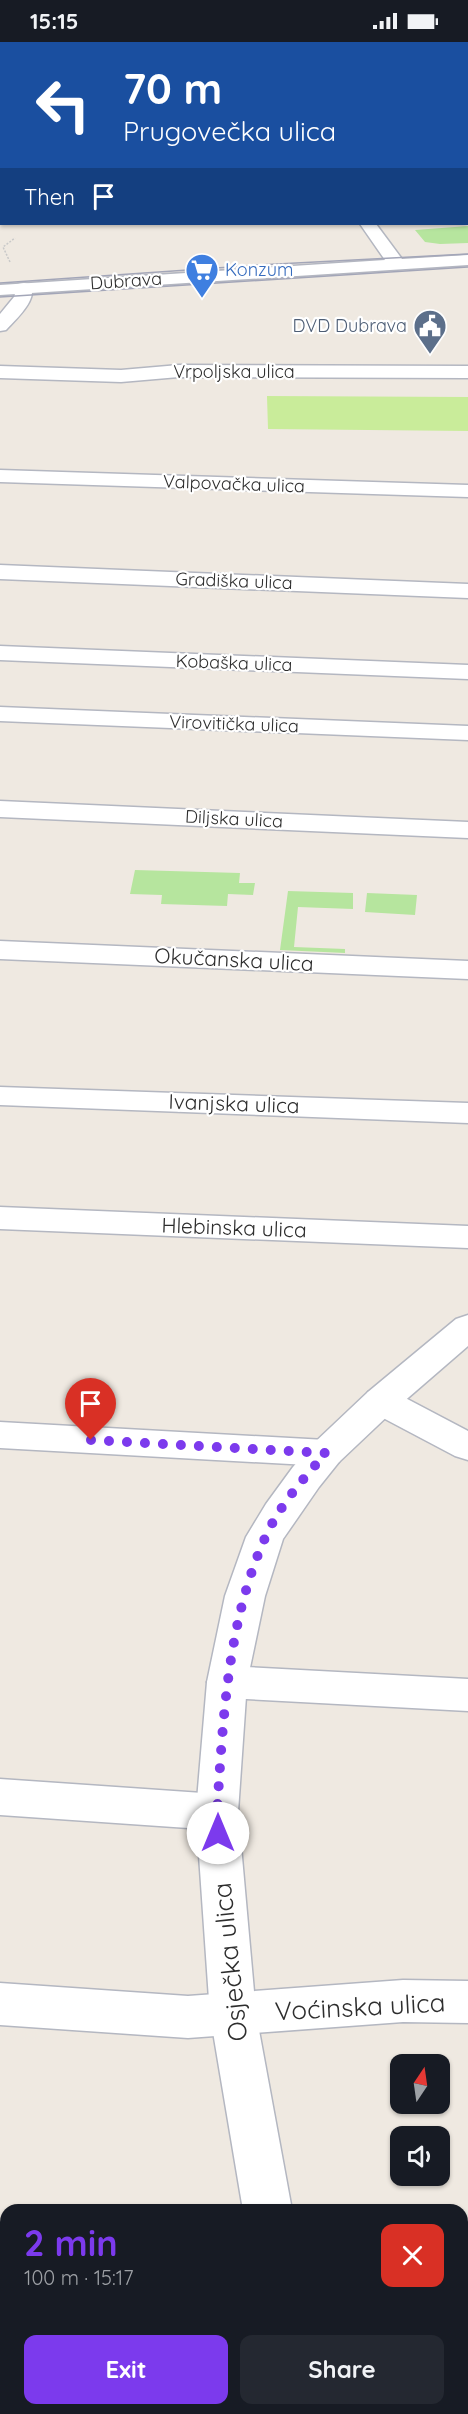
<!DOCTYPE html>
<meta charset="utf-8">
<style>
body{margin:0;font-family:Quicksand,sans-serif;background:#242831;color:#f1f3f6;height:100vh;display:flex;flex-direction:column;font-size:22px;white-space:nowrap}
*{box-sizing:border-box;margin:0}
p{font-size:20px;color:#9ea1a6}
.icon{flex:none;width:33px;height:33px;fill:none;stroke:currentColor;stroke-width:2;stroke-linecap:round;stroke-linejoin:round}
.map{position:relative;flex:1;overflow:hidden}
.panel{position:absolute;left:0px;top:2162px;width:468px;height:212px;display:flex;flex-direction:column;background:#171b24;border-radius:18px 18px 0 0;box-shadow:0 2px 4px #0004}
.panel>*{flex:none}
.guide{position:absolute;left:0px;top:0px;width:468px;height:183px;box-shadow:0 2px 4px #0004;background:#1a4fa0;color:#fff;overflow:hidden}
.needle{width:39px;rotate:13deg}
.tools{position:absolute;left:390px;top:2012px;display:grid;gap:12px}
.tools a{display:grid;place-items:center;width:60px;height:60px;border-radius:12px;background:#171b24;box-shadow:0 2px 4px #0004;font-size:30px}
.pin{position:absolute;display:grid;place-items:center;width:51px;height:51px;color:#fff;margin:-62px -26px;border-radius:50% 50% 50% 0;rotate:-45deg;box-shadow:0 0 6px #0007}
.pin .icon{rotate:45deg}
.me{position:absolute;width:66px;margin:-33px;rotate:0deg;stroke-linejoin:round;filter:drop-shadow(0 0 4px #0008)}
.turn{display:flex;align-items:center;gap:21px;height:126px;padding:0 24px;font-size:27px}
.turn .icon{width:78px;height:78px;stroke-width:2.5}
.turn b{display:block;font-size:42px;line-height:51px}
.then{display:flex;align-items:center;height:57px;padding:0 24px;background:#0003;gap:12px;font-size:22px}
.round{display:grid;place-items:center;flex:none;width:63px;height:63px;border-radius:12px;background:#242831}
.head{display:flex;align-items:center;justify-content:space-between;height:102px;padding:0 24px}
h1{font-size:36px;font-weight:700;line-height:45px;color:#7c3aed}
.primary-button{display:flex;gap:12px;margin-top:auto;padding:12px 24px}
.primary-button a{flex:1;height:69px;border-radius:12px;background:#7c3aed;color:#fff;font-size:24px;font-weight:700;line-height:69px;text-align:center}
.primary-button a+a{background:#242831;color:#f1f3f6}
.status{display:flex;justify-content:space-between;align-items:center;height:42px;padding:0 30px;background:#171b24;direction:ltr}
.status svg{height:16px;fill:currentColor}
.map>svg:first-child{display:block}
.green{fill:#b6e59e}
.pitch{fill:#c9ec9a}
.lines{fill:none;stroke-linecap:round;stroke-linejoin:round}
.lane-casing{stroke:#b4b7c1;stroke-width:4}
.street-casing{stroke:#b4b7c1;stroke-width:3}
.secondary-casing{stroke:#b4b7c1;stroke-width:3}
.path{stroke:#c9c9c9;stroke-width:1.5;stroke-dasharray:2 1.5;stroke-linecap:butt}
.lane{fill:#fff;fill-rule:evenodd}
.street{fill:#fff;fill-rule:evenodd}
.secondary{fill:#fff;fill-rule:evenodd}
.tram{stroke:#a3a6b8;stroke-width:1.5}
.route{stroke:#7c3aed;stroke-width:10;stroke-dasharray:0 18}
.labels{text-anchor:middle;stroke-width:4.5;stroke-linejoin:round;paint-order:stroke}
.far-shop-label{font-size:18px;fill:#366cbe;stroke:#fff;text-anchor:start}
.far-street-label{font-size:18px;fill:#2e2e2e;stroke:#fff}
.far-service-label{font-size:18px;fill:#4e5e75;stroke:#fff;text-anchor:end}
.street-label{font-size:21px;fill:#2e2e2e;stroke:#fff}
.near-street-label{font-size:26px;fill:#2e2e2e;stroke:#fff}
</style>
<div class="status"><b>15:15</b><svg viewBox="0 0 49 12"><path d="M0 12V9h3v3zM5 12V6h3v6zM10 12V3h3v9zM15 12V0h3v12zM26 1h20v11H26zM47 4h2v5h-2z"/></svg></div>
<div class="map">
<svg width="468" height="2372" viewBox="0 0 468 2372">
<rect width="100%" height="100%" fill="#efe9e1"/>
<path class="green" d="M 468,184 L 468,201 L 440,202 L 425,200 L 415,188 Z
M 135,828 L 240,831 L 239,841 L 255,841 L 253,853 L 228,852 L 227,864 L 161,862 L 162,853 L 130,852 Z
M 288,849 L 353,851 L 353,867 L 298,865 L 294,905 L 345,907 L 345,911 L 280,908 Z
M 367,851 L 417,853 L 415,873 L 365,870 Z"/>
<path class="pitch" d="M 267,354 L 468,355 L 468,389 L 268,387 Z"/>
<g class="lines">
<g class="lane-casing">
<path id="lane" d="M 466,13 L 468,13 L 468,19 L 466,19 Z"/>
</g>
<g class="street-casing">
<path id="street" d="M 69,0 L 83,0 L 84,2 L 70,2 Z
M 361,0 L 375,0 L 376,2 L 362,2 Z
M 466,79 L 468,79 L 468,87 L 466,87 Z
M 0,134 L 2,135 L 2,147 L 0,146 Z
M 0,167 L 2,167 L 2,177 L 0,177 Z
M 24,241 L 30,242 C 39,257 16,277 6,288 L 0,289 L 0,272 L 14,255 L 18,242 Z
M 179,323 L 468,324 L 468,336 L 179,335 L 121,340 L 0,336 L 0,324 L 121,328 Z
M 0,428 L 468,443 L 468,455 L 0,440 Z
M 0,523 L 468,542 L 468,556 L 0,537 Z
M 0,604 L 468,623 L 468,637 L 0,618 Z
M 0,665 L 468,684 L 468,698 L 0,679 Z
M 0,759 L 468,780 L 468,796 L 0,775 Z
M 0,899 L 468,919 L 468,937 L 0,917 Z
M 0,1045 L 468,1061 L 468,1081 L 0,1063 Z
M 0,1165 L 468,1184 L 468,1206 L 0,1187 Z
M 381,1346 L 394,1350 L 468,1389 L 468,1418 L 455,1414 L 368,1368 L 363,1359 L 368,1350 Z
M 0,1380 L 326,1398 L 339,1402 L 344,1411 L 339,1420 L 326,1424 L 0,1406 Z
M 227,1624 L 468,1637 L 468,1669 L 227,1656 L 213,1651 L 207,1640 L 213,1629 Z
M 0,1737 L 217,1752 L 232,1757 L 238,1770 L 232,1783 L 217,1788 L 0,1773 Z
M 403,1938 L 468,1939 L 468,1981 L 403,1980 L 188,1996 L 0,1983 L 0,1941 L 188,1954 Z
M 462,2310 L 468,2311 L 468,2363 L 462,2362 Z"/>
</g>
<g class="secondary-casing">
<path id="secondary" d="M 222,0 L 236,0 L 237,2 L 223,2 Z
M 360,182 L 376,182 L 402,217 L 468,213 L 468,223 L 0,253 L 0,243 L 385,218 Z
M 468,1273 L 468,1304 L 394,1368 L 339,1420 L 319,1445 L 283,1497 L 265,1554 L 247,1640 L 238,1770 L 256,1972 L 292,2168 L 243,2168 L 210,1972 L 196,1770 L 207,1640 L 225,1554 L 246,1495 L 266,1462 L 293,1425 L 313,1402 L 368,1350 L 456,1277 Z
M 273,2367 L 325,2367 L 326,2372 L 274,2372 Z"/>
</g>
<path class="path" d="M 289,0 L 291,2
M 10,220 L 3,205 L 15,196"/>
<use href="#lane" class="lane"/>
<use href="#street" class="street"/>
<use href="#secondary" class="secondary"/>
<path class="tram" d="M 0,241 L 258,223 L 468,212
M 0,255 L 468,225"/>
</g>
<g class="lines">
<path class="route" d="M 91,1398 L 326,1411 C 303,1437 279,1464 265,1496 C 227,1581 223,1679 217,1770 L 218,1791"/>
</g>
<defs>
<g id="supermarket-pin" transform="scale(1.725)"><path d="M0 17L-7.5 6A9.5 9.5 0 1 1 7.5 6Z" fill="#3f7fe0" stroke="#fff"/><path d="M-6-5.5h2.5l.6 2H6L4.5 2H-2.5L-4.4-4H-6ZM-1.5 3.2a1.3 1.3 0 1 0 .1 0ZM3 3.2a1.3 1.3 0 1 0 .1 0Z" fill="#fff"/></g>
<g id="civic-pin" transform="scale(1.725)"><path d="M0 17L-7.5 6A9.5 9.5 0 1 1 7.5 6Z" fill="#5c6f8a" stroke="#fff"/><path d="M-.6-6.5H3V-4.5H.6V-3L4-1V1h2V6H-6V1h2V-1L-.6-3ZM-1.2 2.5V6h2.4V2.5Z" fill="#fff"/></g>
</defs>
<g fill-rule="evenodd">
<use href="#supermarket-pin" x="202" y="228"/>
<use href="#civic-pin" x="430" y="284"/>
</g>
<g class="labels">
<g class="far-shop-label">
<text x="225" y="234">Konzum</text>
</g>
<g class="far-street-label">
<text transform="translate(126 239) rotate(-4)" y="6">Dubrava</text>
<text x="234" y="336">Vrpoljska ulica</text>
<text transform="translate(234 442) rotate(2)" y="6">Valpovačka ulica</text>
<text transform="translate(234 539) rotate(2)" y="6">Gradiška ulica</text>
<text transform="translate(234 621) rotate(2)" y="6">Kobaška ulica</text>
<text transform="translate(234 682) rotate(2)" y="6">Virovitička ulica</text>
<text transform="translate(234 777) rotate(3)" y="6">Diljska ulica</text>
</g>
<g class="far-service-label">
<text x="407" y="290">DVD Dubrava</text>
</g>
<g class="street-label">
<text transform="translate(234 918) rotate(3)" y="7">Okučanska ulica</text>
<text transform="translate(234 1062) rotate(2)" y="7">Ivanjska ulica</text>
<text transform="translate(234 1186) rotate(2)" y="7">Hlebinska ulica</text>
</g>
<g class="near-street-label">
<text transform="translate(230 1920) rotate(-96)" y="9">Osječka ulica</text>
<text transform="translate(360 1965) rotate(-3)" y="9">Voćinska ulica</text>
</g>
</g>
</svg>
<div class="tools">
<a><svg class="needle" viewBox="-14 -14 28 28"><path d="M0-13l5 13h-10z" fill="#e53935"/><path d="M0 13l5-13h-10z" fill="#9ea1a6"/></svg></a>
<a><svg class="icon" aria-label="sound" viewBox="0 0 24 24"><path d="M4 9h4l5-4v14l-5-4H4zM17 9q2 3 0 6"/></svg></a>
</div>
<div class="pin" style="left:91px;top:1398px;background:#d93025"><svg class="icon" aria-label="arrive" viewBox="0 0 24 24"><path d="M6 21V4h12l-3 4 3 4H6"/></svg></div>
<svg class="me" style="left:218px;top:1791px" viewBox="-20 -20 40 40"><circle r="19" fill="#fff"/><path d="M0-13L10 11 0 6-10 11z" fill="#7c3aed"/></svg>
<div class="guide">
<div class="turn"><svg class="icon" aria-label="left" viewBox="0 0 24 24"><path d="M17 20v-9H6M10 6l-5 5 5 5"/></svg><div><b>70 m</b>Prugovečka ulica</div></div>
<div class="then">Then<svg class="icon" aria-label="arrive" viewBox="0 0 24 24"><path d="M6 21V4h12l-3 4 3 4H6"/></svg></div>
</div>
<section class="panel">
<div class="head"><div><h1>2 min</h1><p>100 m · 15:17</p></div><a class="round" style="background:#d93025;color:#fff"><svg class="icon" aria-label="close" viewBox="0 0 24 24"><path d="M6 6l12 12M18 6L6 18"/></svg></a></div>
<div class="primary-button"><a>Exit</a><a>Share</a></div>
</section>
</div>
